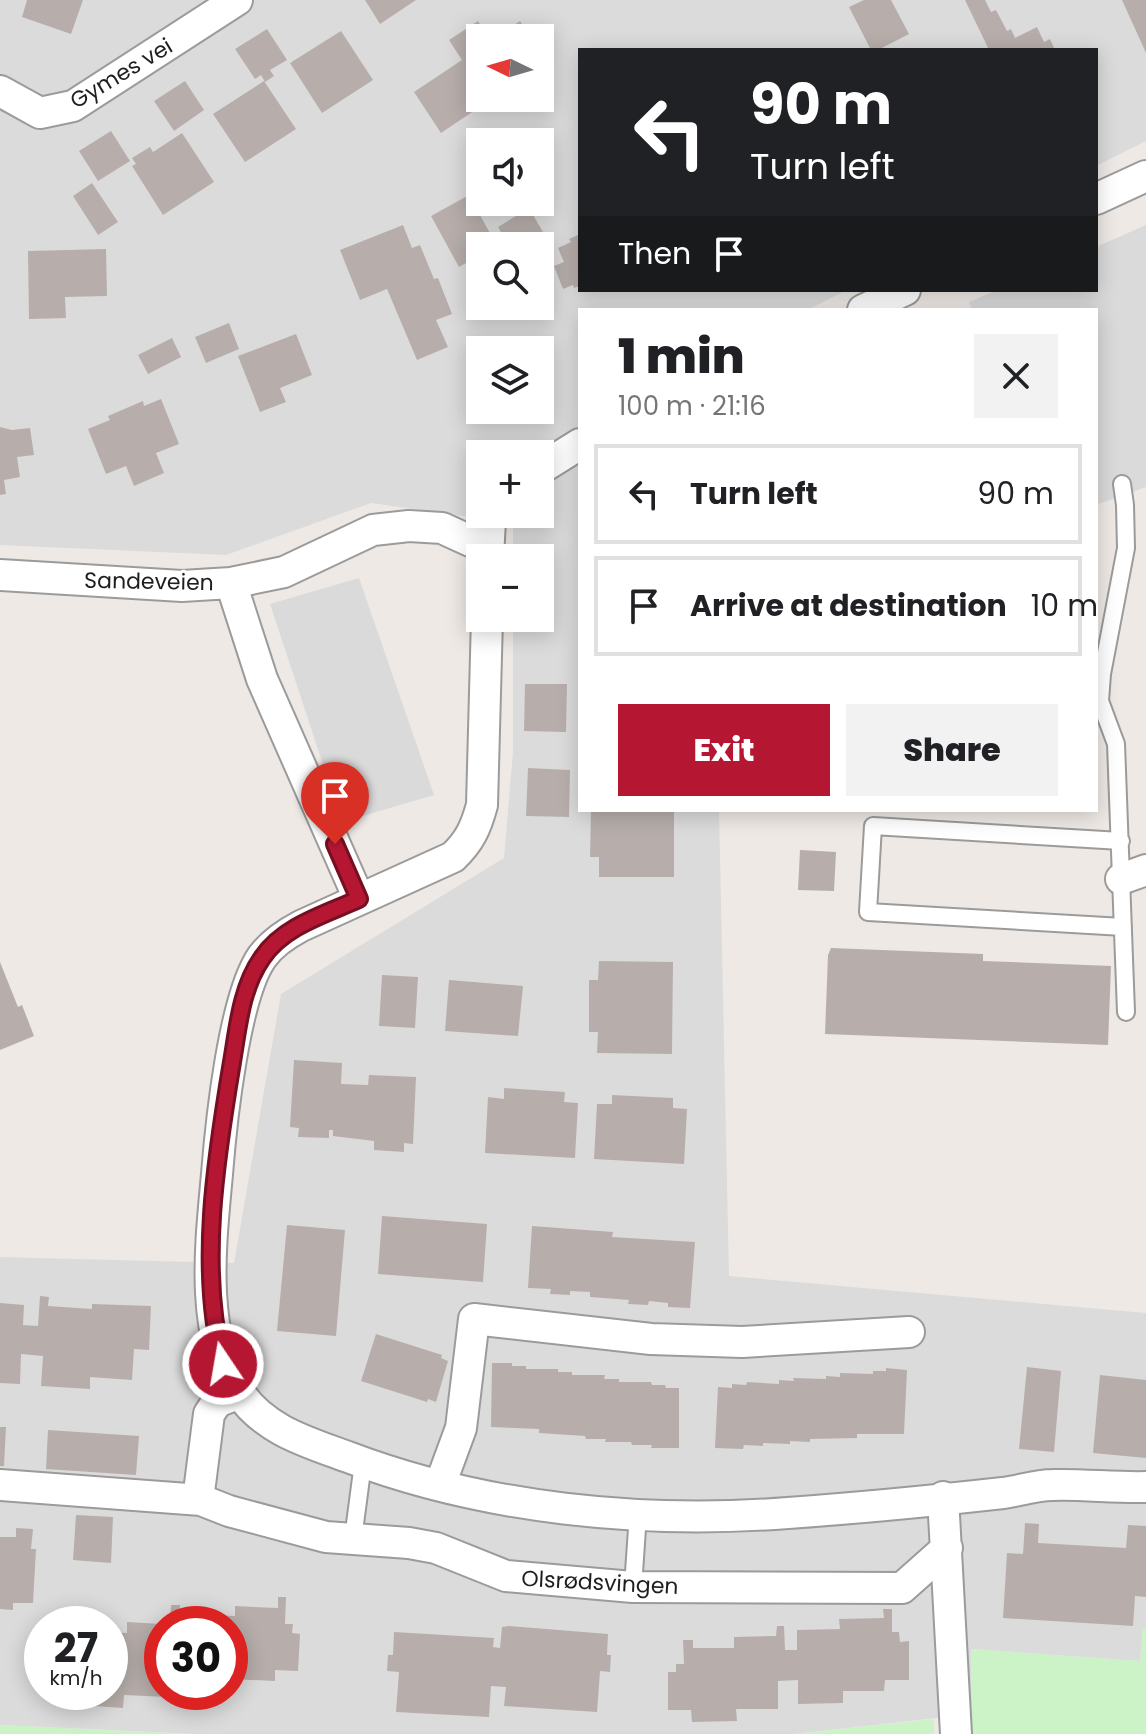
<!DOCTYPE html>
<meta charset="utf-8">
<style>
body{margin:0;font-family:Poppins,sans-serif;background:#f2f2f2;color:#202124;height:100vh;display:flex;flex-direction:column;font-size:30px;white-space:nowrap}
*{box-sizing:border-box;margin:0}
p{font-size:26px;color:#757577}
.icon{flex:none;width:44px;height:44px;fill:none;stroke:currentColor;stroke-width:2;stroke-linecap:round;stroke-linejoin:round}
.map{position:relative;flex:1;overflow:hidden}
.drawer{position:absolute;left:578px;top:308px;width:520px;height:504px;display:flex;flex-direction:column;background:#fff;border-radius:0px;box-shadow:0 4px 20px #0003}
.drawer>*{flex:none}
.banner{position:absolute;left:578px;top:48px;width:520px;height:244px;border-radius:0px;box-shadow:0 4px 20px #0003;background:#202124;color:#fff;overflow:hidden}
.needle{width:52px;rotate:275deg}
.controls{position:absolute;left:466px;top:24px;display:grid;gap:16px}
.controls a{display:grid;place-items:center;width:88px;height:88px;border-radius:0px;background:#fff;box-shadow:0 4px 20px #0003;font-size:40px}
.speed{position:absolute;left:24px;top:1606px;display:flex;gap:16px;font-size:40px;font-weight:700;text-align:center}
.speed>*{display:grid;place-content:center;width:104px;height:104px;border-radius:50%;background:#fff;box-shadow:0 4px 20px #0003;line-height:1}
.speed small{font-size:20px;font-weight:400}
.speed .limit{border:12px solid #d22;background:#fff;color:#111}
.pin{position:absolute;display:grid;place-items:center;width:68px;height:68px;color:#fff;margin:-82px -34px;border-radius:50% 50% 50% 0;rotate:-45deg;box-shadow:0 0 8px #0007}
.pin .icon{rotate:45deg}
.me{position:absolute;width:88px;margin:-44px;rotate:348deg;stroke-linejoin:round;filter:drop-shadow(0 0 6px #0008)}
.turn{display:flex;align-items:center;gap:28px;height:168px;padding:0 40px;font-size:36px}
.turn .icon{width:104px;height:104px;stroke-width:2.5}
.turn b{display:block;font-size:56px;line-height:68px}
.then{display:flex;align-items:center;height:76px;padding:0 40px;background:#0003;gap:16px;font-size:30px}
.round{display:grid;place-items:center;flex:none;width:84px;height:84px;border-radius:0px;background:#f2f2f2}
.summary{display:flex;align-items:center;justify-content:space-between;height:136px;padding:0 40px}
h1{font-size:48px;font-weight:800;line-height:60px}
.cta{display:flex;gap:16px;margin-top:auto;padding:16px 40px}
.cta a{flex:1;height:92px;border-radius:0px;background:#b51733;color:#fff;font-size:32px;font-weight:800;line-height:92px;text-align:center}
.cta a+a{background:#f2f2f2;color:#202124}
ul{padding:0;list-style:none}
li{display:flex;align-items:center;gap:24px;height:100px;margin:0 16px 12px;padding:0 24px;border:4px solid #e0e0e0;border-radius:0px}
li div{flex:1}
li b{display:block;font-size:30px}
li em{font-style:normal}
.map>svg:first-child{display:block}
.residential{fill:#dcdbdb;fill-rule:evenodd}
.park{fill:#cbf3c7}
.parking{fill:#dadada}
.building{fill:#b7aeab}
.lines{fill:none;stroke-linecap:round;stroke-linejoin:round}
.service-casing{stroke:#9b9b9b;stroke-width:20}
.minor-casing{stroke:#9b9b9b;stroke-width:34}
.service{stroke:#fff;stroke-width:16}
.minor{stroke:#fff;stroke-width:30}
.route-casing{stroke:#760f21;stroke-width:20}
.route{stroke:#b51733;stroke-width:14}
.labels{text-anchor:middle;stroke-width:6;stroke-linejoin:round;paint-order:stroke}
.street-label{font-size:22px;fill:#1e1e1e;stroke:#fff}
</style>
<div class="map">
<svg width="1146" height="1734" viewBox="0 0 1146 1734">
<rect width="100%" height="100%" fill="#eee9e5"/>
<path class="residential" d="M 0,0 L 1146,0 L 1146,141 L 1096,166 L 1096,50 L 580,50 L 580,290 L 847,290 L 807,310 L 580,310 L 580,810 L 719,810 L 729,1276 L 1146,1313 L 1146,1628 L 1143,1629 L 1140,1661 L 971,1649 L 972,1714 L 794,1734 L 195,1734 L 0,1725 L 0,1257 L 234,1263 L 281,994 L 504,858 L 513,752 L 513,618 L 540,618 L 540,558 L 513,558 L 513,523 L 371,503 L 226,555 L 0,545 ZM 480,38 L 540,38 L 540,98 L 480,98 ZM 480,142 L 540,142 L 540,202 L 480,202 ZM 480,246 L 540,246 L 540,306 L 480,306 ZM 480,350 L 540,350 L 540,410 L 480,410 ZM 480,454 L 540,454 L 540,514 L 480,514 ZM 42,1624 L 110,1624 L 110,1692 L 42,1692 ZM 162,1624 L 230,1624 L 230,1692 L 162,1692 Z"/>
<path class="park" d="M 1143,1628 L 1146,1628 L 1146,1734 L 972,1734 L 971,1649 L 1140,1661 Z
M 934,1719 L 934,1734 L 794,1734 Z
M 0,1725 L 195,1734 L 0,1734 Z"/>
<path class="parking" d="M 1146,225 L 1146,487 L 1096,505 L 1096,310 L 972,310 L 969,302 L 997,290 L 1096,290 L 1096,247 Z
M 359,578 L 434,795 L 342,822 L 270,604 Z"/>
<path class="building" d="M 27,0 L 83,0 L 71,34 L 22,17 Z
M 365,0 L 416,0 L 380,24 Z
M 864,0 L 891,0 L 909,34 L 878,50 L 871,50 L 849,7 Z
M 965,0 L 985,0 L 991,12 L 996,10 L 1007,31 L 1011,29 L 1015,38 L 1037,27 L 1044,42 L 1050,39 L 1055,50 L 989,50 Z
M 1122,0 L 1146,0 L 1146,53 Z
M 478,21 L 489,38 L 480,38 L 480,98 L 493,98 L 441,133 L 414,92 L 462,60 L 449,40 Z
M 520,21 L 531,38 L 495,38 Z
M 267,29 L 287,60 L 270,70 L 274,76 L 265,82 L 261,75 L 255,79 L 235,49 Z
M 341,31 L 373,80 L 322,113 L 290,63 Z
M 185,81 L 204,110 L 174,131 L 154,101 Z
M 264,81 L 296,129 L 245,162 L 213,114 Z
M 111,131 L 130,161 L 98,181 L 79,151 Z
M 182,133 L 214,182 L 163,215 L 132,166 L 136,164 L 132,158 L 150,147 L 153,152 Z
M 92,183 L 118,222 L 98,235 L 73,196 Z
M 469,195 L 497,246 L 480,246 L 480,255 L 459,267 L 431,216 Z
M 529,208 L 543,232 L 519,246 L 509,246 L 498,227 Z
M 403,225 L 412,248 L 420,245 L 434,279 L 438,278 L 452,314 L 436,320 L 448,347 L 417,360 L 387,289 L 360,300 L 340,250 Z
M 578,235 L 580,286 L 574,288 L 573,285 L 563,289 L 554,266 L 564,262 L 558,248 L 571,242 L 569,239 Z
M 106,249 L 107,296 L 65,297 L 66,318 L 29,319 L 28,251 Z
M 229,323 L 239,349 L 206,363 L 195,337 Z
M 296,334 L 312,375 L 280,388 L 286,402 L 260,412 L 238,356 Z
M 172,338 L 181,357 L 148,374 L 138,355 Z
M 161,399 L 179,444 L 156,453 L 164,473 L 134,486 L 126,466 L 106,474 L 88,429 L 110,420 L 108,416 L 143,401 L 144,406 Z
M 0,427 L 12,430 L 30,428 L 34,455 L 17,457 L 20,477 L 4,480 L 6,494 L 0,495 Z
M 525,684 L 567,684 L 566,732 L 524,731 Z
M 528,768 L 570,770 L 569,817 L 526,816 Z
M 591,810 L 674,810 L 674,877 L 599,877 L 599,857 L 590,857 Z
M 800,850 L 836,852 L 834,891 L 798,890 Z
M 831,948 L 983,954 L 983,961 L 1111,966 L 1108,1045 L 825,1034 L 828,955 Z
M 599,961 L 673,962 L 672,1054 L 597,1053 L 598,1032 L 589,1032 L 589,980 L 598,980 Z
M 0,962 L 18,1007 L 22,1005 L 34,1036 L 0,1050 Z
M 382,975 L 418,977 L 415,1028 L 379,1026 Z
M 449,980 L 523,986 L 518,1036 L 445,1031 Z
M 294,1060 L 342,1063 L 341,1084 L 368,1085 L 369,1075 L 416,1077 L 413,1144 L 404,1143 L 404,1152 L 374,1150 L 374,1141 L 333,1136 L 333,1130 L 329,1130 L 329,1138 L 298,1137 L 299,1128 L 290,1127 Z
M 504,1088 L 565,1092 L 564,1102 L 578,1103 L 575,1158 L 485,1153 L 488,1097 L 504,1099 Z
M 612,1095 L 673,1098 L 673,1108 L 687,1109 L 684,1164 L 594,1159 L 597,1104 L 612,1104 Z
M 382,1216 L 487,1224 L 483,1282 L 378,1274 Z
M 287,1225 L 345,1230 L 336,1336 L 277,1331 Z
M 532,1226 L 613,1232 L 612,1237 L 695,1242 L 690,1308 L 668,1307 L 668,1303 L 649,1301 L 648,1305 L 628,1304 L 629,1300 L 590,1297 L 590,1292 L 570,1291 L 570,1295 L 550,1294 L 551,1289 L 528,1288 Z
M 40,1296 L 49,1297 L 48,1306 L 92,1309 L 92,1304 L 151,1306 L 149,1350 L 134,1349 L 132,1380 L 90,1377 L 90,1389 L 41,1386 L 43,1356 L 21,1354 L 20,1384 L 0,1383 L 0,1303 L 24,1305 L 23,1325 L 38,1326 Z
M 376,1334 L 442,1355 L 441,1358 L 448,1361 L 436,1402 L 428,1399 L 427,1402 L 361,1381 Z
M 492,1363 L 512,1363 L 512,1366 L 526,1366 L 526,1369 L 558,1369 L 558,1372 L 572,1372 L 572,1375 L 605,1375 L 604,1379 L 619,1379 L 619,1382 L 651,1382 L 652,1385 L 665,1385 L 666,1388 L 679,1388 L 679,1448 L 651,1448 L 652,1445 L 632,1445 L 631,1442 L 605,1442 L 606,1439 L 586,1439 L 585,1436 L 539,1433 L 539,1429 L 491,1427 Z
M 1027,1367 L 1061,1371 L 1054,1452 L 1019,1449 Z
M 886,1368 L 907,1370 L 904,1434 L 857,1434 L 857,1438 L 810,1439 L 810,1442 L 790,1441 L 790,1444 L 763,1443 L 763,1446 L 744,1445 L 743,1449 L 715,1448 L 718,1387 L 732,1388 L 732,1384 L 746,1385 L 747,1382 L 779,1384 L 779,1380 L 794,1381 L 793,1378 L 826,1379 L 826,1376 L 840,1377 L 840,1373 L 873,1374 L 873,1371 L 886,1371 Z
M 1100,1375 L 1146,1380 L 1146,1458 L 1093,1453 Z
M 0,1427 L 6,1427 L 4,1466 L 0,1466 Z
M 48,1430 L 139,1436 L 136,1475 L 46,1469 Z
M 76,1515 L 113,1517 L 111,1563 L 73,1560 Z
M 1025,1523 L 1039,1524 L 1038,1543 L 1126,1548 L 1128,1525 L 1146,1526 L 1146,1597 L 1135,1596 L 1133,1626 L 1003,1618 L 1007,1553 L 1023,1554 Z
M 16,1528 L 33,1529 L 31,1549 L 36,1549 L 33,1603 L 13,1603 L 13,1610 L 0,1609 L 0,1537 L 16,1537 Z
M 278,1597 L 286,1597 L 285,1624 L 293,1624 L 292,1633 L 300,1634 L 298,1671 L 275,1670 L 275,1681 L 230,1679 L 230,1624 L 190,1624 L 191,1614 L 235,1616 L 235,1606 L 278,1608 Z
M 171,1605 L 180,1605 L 179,1624 L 170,1624 Z
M 883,1609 L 892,1609 L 892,1632 L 899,1632 L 900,1642 L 909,1641 L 909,1680 L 885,1680 L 884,1691 L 843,1691 L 843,1703 L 798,1704 L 798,1680 L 778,1681 L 778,1709 L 736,1709 L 737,1721 L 692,1722 L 691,1710 L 668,1710 L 668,1672 L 676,1672 L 676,1664 L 684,1664 L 683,1640 L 693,1640 L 693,1648 L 734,1648 L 734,1637 L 776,1636 L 777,1626 L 784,1626 L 785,1650 L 797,1650 L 797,1630 L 840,1629 L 839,1619 L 884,1618 Z
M 127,1622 L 162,1624 L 162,1692 L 167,1692 L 167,1697 L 124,1695 L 123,1708 L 79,1705 L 79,1692 L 110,1692 L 110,1632 L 127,1633 Z
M 509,1626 L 608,1634 L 607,1655 L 611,1655 L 610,1672 L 600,1671 L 597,1712 L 504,1706 L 506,1687 L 491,1686 L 489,1717 L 396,1712 L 399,1672 L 387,1671 L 388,1655 L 393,1655 L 394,1632 L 494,1638 L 493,1647 L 500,1648 L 502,1627 Z"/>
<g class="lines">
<g class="service-casing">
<path id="service" d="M 1122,484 L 1125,505 L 1126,548 L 1102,674 L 1100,701 L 1116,744 L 1126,1012
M 1121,841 L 873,826 L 868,912 L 1123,927
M 353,1539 L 363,1463
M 633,1587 L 638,1514"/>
</g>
<g class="minor-casing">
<path id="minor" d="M 0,91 L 40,113 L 73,106 L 237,0
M 1096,199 L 1146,176
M 863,310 L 905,290
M 540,469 L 580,444
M 488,558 L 490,520 L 493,514
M 0,575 L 182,586 L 231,583 L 284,572 L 373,530 L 409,526 L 442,528 L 488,549
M 231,583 L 262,679 L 359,899
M 487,618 L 482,805 C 476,827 470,841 453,857 L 301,926 C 286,934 272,943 262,957 C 234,997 221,1123 217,1174 C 211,1241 199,1334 239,1392 C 264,1430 307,1442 348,1457 C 485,1509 642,1524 788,1513 C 859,1508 931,1501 1003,1493 C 1019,1491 1036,1485 1052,1485 C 1084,1484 1115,1488 1146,1487
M 1121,879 L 1146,870
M 239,1393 L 217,1402 L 209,1414 L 199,1492 L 201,1500 L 229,1511 L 326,1537 L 409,1543 L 436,1548 L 506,1576 L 633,1587 L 902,1588 L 947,1548
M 0,1485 L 201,1500
M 440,1485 L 461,1428 L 474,1319 L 651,1339 L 742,1342 L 909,1332
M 943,1497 L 956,1734"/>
</g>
<use href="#service" class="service"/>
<use href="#minor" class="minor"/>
</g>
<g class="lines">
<g class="route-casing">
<path id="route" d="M 223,1364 C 198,1269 216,1157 232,1062 C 238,1027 241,988 262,958 C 283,926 326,914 359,899 L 335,844"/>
</g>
<use href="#route" class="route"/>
</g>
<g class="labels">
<g class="street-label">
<text transform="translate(121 73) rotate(-31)" y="8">Gymes vei</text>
<text transform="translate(149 581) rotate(1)" y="8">Sandeveien</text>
<text transform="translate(600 1582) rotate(3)" y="8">Olsrødsvingen</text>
</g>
</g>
</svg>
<div class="controls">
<a><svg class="needle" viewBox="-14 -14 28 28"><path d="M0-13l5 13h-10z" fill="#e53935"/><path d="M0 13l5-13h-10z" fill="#757577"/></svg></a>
<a><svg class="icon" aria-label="sound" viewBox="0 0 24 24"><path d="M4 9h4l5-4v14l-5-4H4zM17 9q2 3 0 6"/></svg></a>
<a><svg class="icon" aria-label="search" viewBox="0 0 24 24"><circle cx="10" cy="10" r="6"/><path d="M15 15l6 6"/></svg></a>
<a><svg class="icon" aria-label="layers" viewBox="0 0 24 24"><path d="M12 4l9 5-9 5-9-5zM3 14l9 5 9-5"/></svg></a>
<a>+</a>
<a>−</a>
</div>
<div class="speed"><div>27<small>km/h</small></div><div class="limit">30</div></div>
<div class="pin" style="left:335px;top:844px;background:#d93025"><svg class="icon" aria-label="arrive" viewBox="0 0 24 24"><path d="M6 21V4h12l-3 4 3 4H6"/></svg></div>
<svg class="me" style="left:223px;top:1364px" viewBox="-20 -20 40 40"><circle r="17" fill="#b51733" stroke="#fff" stroke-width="3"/><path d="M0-11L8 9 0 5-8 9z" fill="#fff"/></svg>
<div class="banner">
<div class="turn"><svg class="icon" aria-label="left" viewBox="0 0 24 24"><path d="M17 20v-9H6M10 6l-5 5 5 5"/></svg><div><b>90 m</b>Turn left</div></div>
<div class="then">Then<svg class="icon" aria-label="arrive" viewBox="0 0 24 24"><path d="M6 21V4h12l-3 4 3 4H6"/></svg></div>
</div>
<section class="drawer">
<div class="summary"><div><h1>1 min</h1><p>100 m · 21:16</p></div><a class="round"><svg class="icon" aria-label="close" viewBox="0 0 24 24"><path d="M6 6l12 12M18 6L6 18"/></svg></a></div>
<ul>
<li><svg class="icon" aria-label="left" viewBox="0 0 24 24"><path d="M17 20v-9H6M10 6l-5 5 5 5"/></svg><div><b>Turn left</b></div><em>90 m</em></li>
<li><svg class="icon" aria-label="arrive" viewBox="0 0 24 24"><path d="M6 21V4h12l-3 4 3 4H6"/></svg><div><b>Arrive at destination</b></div><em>10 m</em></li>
</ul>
<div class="cta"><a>Exit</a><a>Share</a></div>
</section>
</div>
